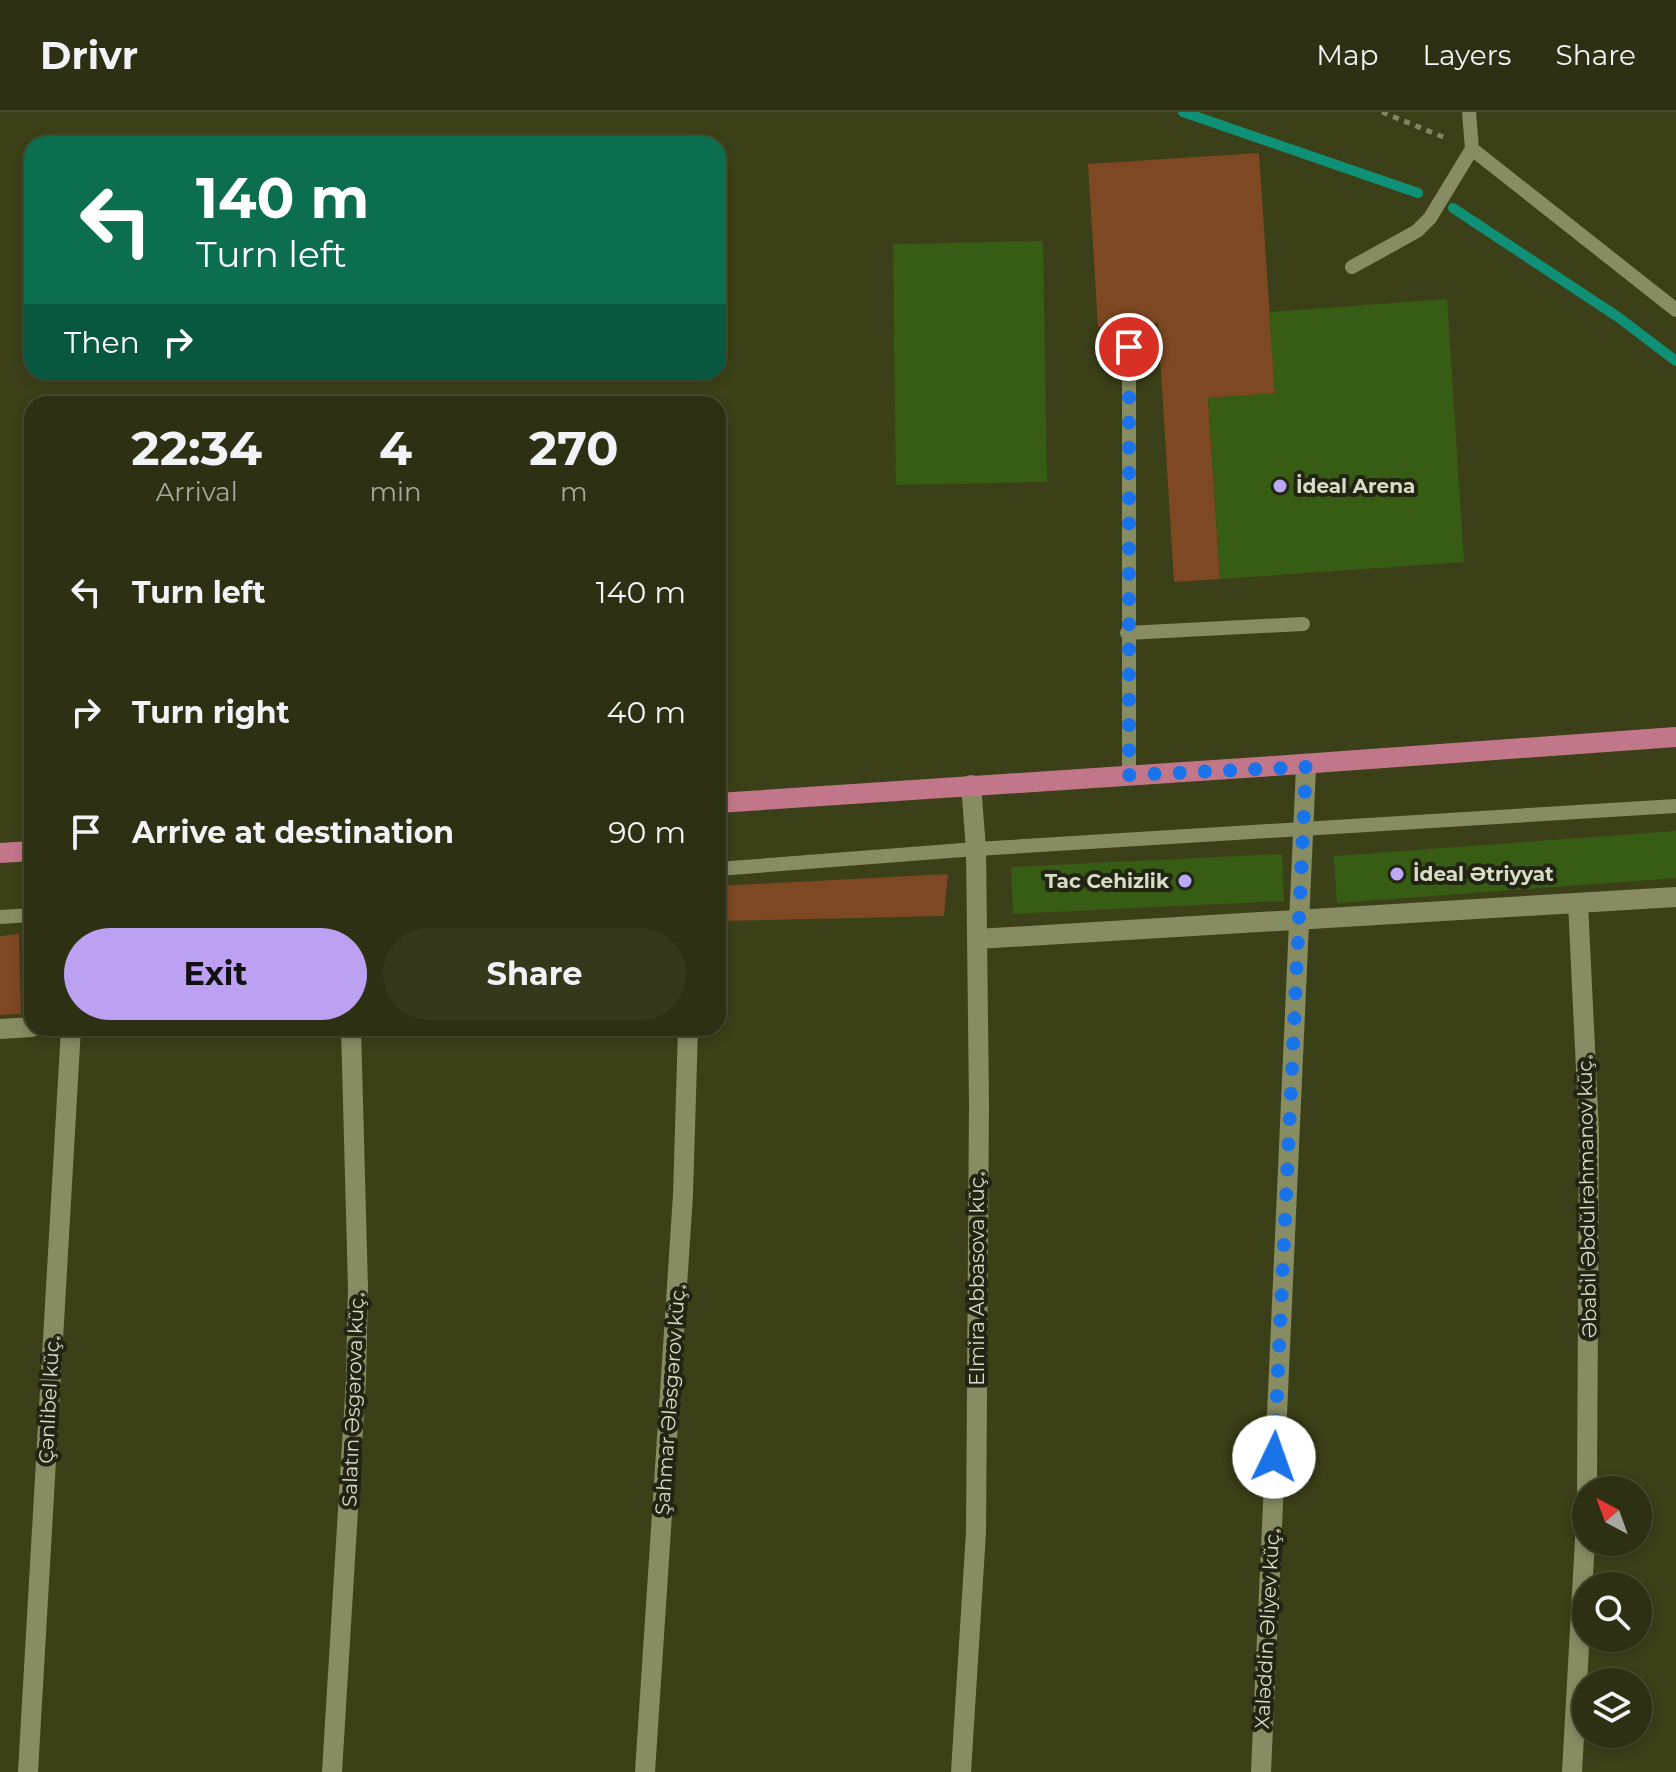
<!DOCTYPE html>
<meta charset="utf-8">
<style>
body{margin:0;font-family:Montserrat,sans-serif;background:#35381b;color:#f1f3f6;height:100vh;display:flex;flex-direction:column;font-size:30px;white-space:nowrap}
*{box-sizing:border-box;margin:0}
p{font-size:26px;color:#a7a99f}
.icon{flex:none;width:44px;height:44px;fill:none;stroke:currentColor;stroke-width:2;stroke-linecap:round;stroke-linejoin:round}
.map{position:relative;flex:1;overflow:hidden}
.side{position:absolute;left:24px;top:284px;width:702px;height:640px;display:flex;flex-direction:column;background:#2d3012;border-radius:24px;box-shadow:0 4px 12px #0003,0 0 0 2px #484b32}
.side>*{flex:none}
.top-card{position:absolute;left:24px;top:24px;width:702px;height:244px;border-radius:24px;box-shadow:0 4px 12px #0003,0 0 0 2px #484b32;background:#0b6e4f;color:#fff;overflow:hidden}
.needle{width:52px;rotate:319deg}
.tools{position:absolute;left:1572px;top:1364px;display:grid;gap:16px}
.tools a{display:grid;place-items:center;width:80px;height:80px;border-radius:50%;background:#2d3012;box-shadow:0 4px 12px #0003,0 0 0 2px #484b32;font-size:40px}
.pin{position:absolute;display:grid;place-items:center;width:68px;height:68px;color:#fff;margin:-34px;border:4px solid #fff;border-radius:50%;box-shadow:0 2px 8px #0007}
.me{position:absolute;width:88px;margin:-44px;rotate:3deg;stroke-linejoin:round;filter:drop-shadow(0 0 6px #0008)}
.turn{display:flex;align-items:center;gap:28px;height:168px;padding:0 40px;font-size:36px}
.turn .icon{width:104px;height:104px;stroke-width:2.5}
.turn b{display:block;font-size:56px;line-height:68px}
.then{display:flex;align-items:center;height:76px;padding:0 40px;background:#0003;gap:16px;font-size:30px}
.eta{display:flex;justify-content:space-evenly;align-items:center;height:136px;text-align:center}
.eta b{font-size:48px;font-weight:700;line-height:56px}
.cta{display:flex;gap:16px;margin-top:auto;padding:16px 40px}
.cta a{flex:1;height:92px;border-radius:48px;background:#bca0f2;color:#111;font-size:32px;font-weight:700;line-height:92px;text-align:center}
.cta a+a{background:#35381b;color:#f1f3f6}
ul{padding:0;list-style:none}
li{display:flex;align-items:center;gap:24px;height:120px;padding:0 40px}
li div{flex:1}
li b{display:block;font-size:30px}
li em{font-style:normal}
header{display:flex;align-items:center;gap:48px;box-sizing:border-box;height:112px;padding:0 40px;background:#2d3012;border-bottom:2px solid #484b32}
header strong{font-size:38px}
nav{display:flex;gap:44px;margin-inline-start:auto;font-size:28px}
.map>svg:first-child{display:block}
.green{fill:#7d4822}
.lines{fill:none;stroke-linecap:round;stroke-linejoin:round}
.stream{stroke:#0f9177;stroke-width:10}
.building{fill:#375d15}
.path{stroke:#828565;stroke-width:5;stroke-dasharray:6 6;stroke-linecap:butt}
.service{stroke:#888c63;stroke-width:14}
.minor{stroke:#888c63;stroke-width:20}
.primary{stroke:#c27689;stroke-width:20}
.route{stroke:#1a73e8;stroke-width:14;stroke-dasharray:0 25.2}
.poi-dot{fill:#baaaf6;stroke:#232514;stroke-width:3}
.labels{text-anchor:middle;stroke-width:8;stroke-linejoin:round;paint-order:stroke}
.poi-label{font-size:20px;font-weight:bold;fill:#d9dcc6;stroke:#232514;text-anchor:start}
.street-label{font-size:20px;fill:#d9dcc6;stroke:#232514}
</style>
<header>
<strong>Drivr</strong>
<nav><a>Map</a><a>Layers</a><a>Share</a></nav>
</header>
<div class="map">
<svg width="1676" height="1660" viewBox="0 0 1676 1660">
<rect width="100%" height="100%" fill="#3c4018"/>
<path class="green" d="M 1259,41 L 1275,281 L 1208,286 L 1220,467 L 1174,470 L 1158,211 L 1098,215 L 1088,52 Z
M 948,762 L 944,804 L 718,809 L 718,774 Z
M 19,822 L 21,902 L 0,903 L 0,824 Z"/>
<g class="lines">
<path class="stream" d="M 1183,0 L 1418,81
M 1453,96 L 1618,205 L 1676,249"/>
</g>
<path class="building" d="M 1043,129 L 1047,370 L 896,373 L 893,132 Z
M 1447,187 L 1464,450 L 1220,467 L 1208,286 L 1275,281 L 1269,200 Z
M 1676,719 L 1676,766 L 1337,791 L 1334,744 Z
M 1282,742 L 1284,789 L 1013,802 L 1011,755 Z"/>
<g class="lines">
<path class="path" d="M 1382,0 L 1448,27"/>
<path class="service" d="M 1469,0 L 1472,37 L 1676,198
M 1352,155 L 1417,119 L 1430,106 L 1472,37
M 1129,235 L 1129,663
M 1127,521 L 1303,512
M 718,757 L 976,737 L 1676,694
M 0,805 L 32,803"/>
<path class="minor" d="M 1578,791 L 1589,1019 L 1587,1378
M 977,827 L 1676,785
M 0,917 L 32,915
M 28,1660 L 71,916
M 332,1660 L 356,1267 L 358,1176 L 351,916
M 645,1660 L 683,1083 L 688,916
M 961,1660 L 976,1420 L 979,992 L 976,737 L 971,673
M 1261,1660 L 1306,655
M 1572,1660 L 1586,1410"/>
<path class="primary" d="M 718,691 C 1037,669 1357,650 1676,625
M 0,741 L 32,739"/>
</g>
<g class="lines">
<path class="route" d="M 1129,235 L 1129,663 L 1306,655 L 1274,1345"/>
</g>
<g class="poi-dot">
<circle cx="1280" cy="374" r="8"/>
<circle cx="1397" cy="762" r="8"/>
<circle cx="1185" cy="769" r="8"/>
</g>
<g class="labels">
<g class="poi-label">
<text x="1296" y="381">İdeal Arena</text>
<text x="1413" y="769">İdeal Ətriyyat</text>
<text x="1169" y="776" text-anchor="end">Tac Cehizlik</text>
</g>
<g class="street-label">
<text transform="translate(1587 1085) rotate(-91)" y="7">Əbabil Əbdülrəhmanov küç.</text>
<text transform="translate(977 1167) rotate(-90)" y="7">Elmira Abbasova küç.</text>
<text transform="translate(49 1288) rotate(-87)" y="7">Çənlibel küç.</text>
<text transform="translate(353 1288) rotate(-88)" y="7">Salatın Əsgərova küç.</text>
<text transform="translate(670 1288) rotate(-86)" y="7">Şahmar Ələsgərov küç.</text>
<text transform="translate(1267 1517) rotate(-87)" y="7">Xaləddin Əliyev küç.</text>
</g>
</g>
</svg>
<div class="tools">
<a><svg class="needle" viewBox="-14 -14 28 28"><path d="M0-13l5 13h-10z" fill="#e53935"/><path d="M0 13l5-13h-10z" fill="#a7a99f"/></svg></a>
<a><svg class="icon" aria-label="search" viewBox="0 0 24 24"><circle cx="10" cy="10" r="6"/><path d="M15 15l6 6"/></svg></a>
<a><svg class="icon" aria-label="layers" viewBox="0 0 24 24"><path d="M12 4l9 5-9 5-9-5zM3 14l9 5 9-5"/></svg></a>
</div>
<div class="pin" style="left:1129px;top:235px;background:#d93025"><svg class="icon" aria-label="arrive" viewBox="0 0 24 24"><path d="M6 21V4h12l-3 4 3 4H6"/></svg></div>
<svg class="me" style="left:1274px;top:1345px" viewBox="-20 -20 40 40"><circle r="19" fill="#fff"/><path d="M0-13L10 11 0 6-10 11z" fill="#1a73e8"/></svg>
<div class="top-card">
<div class="turn"><svg class="icon" aria-label="left" viewBox="0 0 24 24"><path d="M17 20v-9H6M10 6l-5 5 5 5"/></svg><div><b>140 m</b>Turn left</div></div>
<div class="then">Then<svg class="icon" aria-label="right" viewBox="0 0 24 24"><path d="M7 20v-9h11M14 6l5 5-5 5"/></svg></div>
</div>
<section class="side">
<div class="eta">
<div><b>22:34</b><p>Arrival</p></div>
<div><b>4</b><p>min</p></div>
<div><b>270</b><p>m</p></div>
</div>
<ul>
<li><svg class="icon" aria-label="left" viewBox="0 0 24 24"><path d="M17 20v-9H6M10 6l-5 5 5 5"/></svg><div><b>Turn left</b></div><em>140 m</em></li>
<li><svg class="icon" aria-label="right" viewBox="0 0 24 24"><path d="M7 20v-9h11M14 6l5 5-5 5"/></svg><div><b>Turn right</b></div><em>40 m</em></li>
<li><svg class="icon" aria-label="arrive" viewBox="0 0 24 24"><path d="M6 21V4h12l-3 4 3 4H6"/></svg><div><b>Arrive at destination</b></div><em>90 m</em></li>
</ul>
<div class="cta"><a>Exit</a><a>Share</a></div>
</section>
</div>
